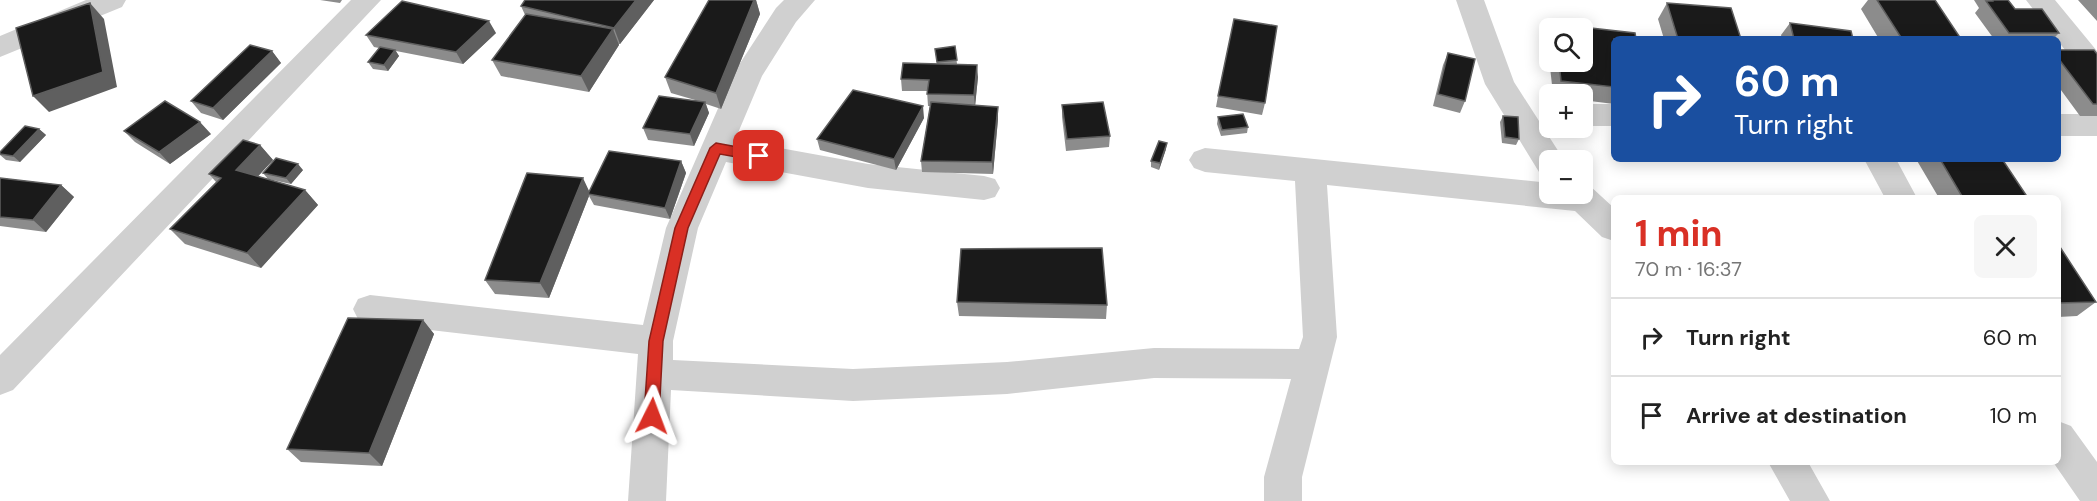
<!DOCTYPE html>
<meta charset="utf-8">
<style>
body{margin:0;font-family:"DM Sans",sans-serif;background:#f6f6f6;color:#222;height:100vh;display:flex;flex-direction:column;font-size:22px;white-space:nowrap}
*{box-sizing:border-box;margin:0}
p{font-size:20px;color:#767676}
.icon{flex:none;width:33px;height:33px;fill:none;stroke:currentColor;stroke-width:2;stroke-linecap:round;stroke-linejoin:round}
.map{position:relative;flex:1;overflow:hidden}
.panel{position:absolute;left:1611px;top:195px;width:450px;height:270px;display:flex;flex-direction:column;background:#fff;border-radius:9px;box-shadow:0 3px 15px #0003}
.panel>*{flex:none}
.banner{position:absolute;left:1611px;top:36px;width:450px;height:126px;border-radius:9px;box-shadow:0 3px 15px #0003;background:#1a4fa0;color:#fff;overflow:hidden}
.buttons{position:absolute;left:1539px;top:18px;display:grid;gap:12px}
.buttons a{display:grid;place-items:center;width:54px;height:54px;border-radius:9px;background:#fff;box-shadow:0 3px 15px #0003;font-size:30px}
.pin{position:absolute;display:grid;place-items:center;width:51px;height:51px;color:#fff;margin:-26px;border-radius:12px;box-shadow:0 3px 9px #0006}
.me{position:absolute;width:66px;margin:-33px;rotate:3deg;stroke-linejoin:round;filter:drop-shadow(0 0 4px #0008)}
.turn{display:flex;align-items:center;gap:21px;height:126px;padding:0 24px;font-size:27px}
.turn .icon{width:78px;height:78px;stroke-width:2.5}
.turn b{display:block;font-size:42px;line-height:51px}
.round{display:grid;place-items:center;flex:none;width:63px;height:63px;border-radius:9px;background:#f6f6f6}
.summary{display:flex;align-items:center;justify-content:space-between;height:102px;padding:0 24px}
h1{font-size:36px;font-weight:700;line-height:45px;color:#d93025}
ul{padding:0;list-style:none}
li{display:flex;align-items:center;gap:18px;height:78px;padding:0 24px;border-top:2px solid #e0e0e0}
li div{flex:1}
li b{display:block;font-size:22px}
li em{font-style:normal}
.map>svg:first-child{display:block}
.lines{fill:none;stroke-linecap:round;stroke-linejoin:round}
.minor{fill:#d0d0d0;fill-rule:evenodd}
.wall{fill:#8c8c8c}
.shaded-wall{fill:#5f5f5f}
.building{fill:#1a1a1a;stroke:#5f5f5f;stroke-width:1.5}
.route{fill:#d93025;stroke:#8d1f18;stroke-width:1.5}
</style>
<div class="map">
<svg width="2097" height="501" viewBox="0 0 2097 501">
<rect width="100%" height="100%" fill="#fff"/>
<g class="lines">
<path class="minor" d="M 86,0 L 126,0 L 122,7 L 0,57 L 0,36 Z
M 351,0 L 381,0 L 13,390 L 0,395 L 0,355 Z
M 784,0 L 815,0 L 796,22 L 762,76 L 735,140 L 868,164 L 984,176 L 995,179 L 1000,188 L 995,197 L 984,200 L 868,188 L 726,162 L 698,228 L 673,341 L 673,360 L 853,369 L 1007,362 L 1154,348 L 1299,349 L 1303,337 L 1295,181 L 1205,172 L 1194,168 L 1189,160 L 1194,152 L 1205,148 L 1550,183 L 1550,194 L 1582,194 L 1582,183 L 1589,185 L 1614,208 L 1614,241 L 1602,237 L 1575,211 L 1327,185 L 1337,337 L 1302,477 L 1302,501 L 1264,501 L 1264,477 L 1291,379 L 1154,378 L 1007,394 L 853,401 L 671,390 L 666,501 L 628,501 L 638,354 L 370,323 L 358,319 L 353,309 L 358,299 L 370,295 L 643,325 L 666,228 L 733,74 L 776,8 Z
M 1456,0 L 1484,0 L 1514,82 L 1564,160 L 1550,160 L 1550,176 L 1539,172 L 1485,84 Z
M 2026,0 L 2055,0 L 2097,51 L 2097,82 L 2087,78 Z
M 1582,104 L 1614,104 L 1614,126 L 1582,126 Z
M 2058,114 L 2097,114 L 2097,136 L 2058,136 Z
M 1864,159 L 1896,159 L 1917,198 L 1885,198 Z
M 2058,421 L 2071,426 L 2097,462 L 2097,501 L 2080,501 L 2053,462 L 2058,462 Z
M 1768,462 L 1808,462 L 1830,501 L 1790,501 Z"/>
</g>
<path class="wall" d="M 320,0 L 342,0 L 340,3 Z
M 525,0 L 654,0 L 620,44 L 619,44 L 619,45 L 589,92 L 501,76 L 492,60 L 525,15 L 521,6 Z
M 709,0 L 756,0 L 760,14 L 721,109 L 706,104 L 709,113 L 694,146 L 648,140 L 643,128 L 695,100 L 671,93 L 665,77 Z
M 1868,0 L 1935,0 L 1961,39 L 1879,39 L 1861,9 Z
M 1974,0 L 2008,0 L 2015,9 L 2059,33 L 2053,39 L 1994,39 L 1975,13 L 1979,8 Z
M 2078,0 L 2097,0 L 2097,21 Z
M 1667,3 L 1741,39 L 1664,39 L 1658,19 Z
M 1790,23 L 1853,39 L 1782,39 L 1781,35 Z
M 1555,24 L 1635,33 L 1636,39 L 1614,39 L 1614,104 L 1582,100 L 1582,94 L 1553,94 L 1547,40 L 1550,34 L 1550,62 L 1582,62 L 1582,28 L 1552,28 Z
M 496,33 L 463,64 L 396,51 L 399,56 L 388,71 L 373,69 L 368,62 L 379,48 L 374,47 L 366,35 Z
M 955,46 L 957,64 L 978,77 L 975,105 L 998,119 L 993,174 L 922,172 L 921,161 L 930,106 L 928,106 L 927,91 L 902,91 L 901,79 L 937,64 L 935,49 Z
M 2058,50 L 2097,54 L 2097,116 L 2080,116 L 2058,86 Z
M 272,51 L 281,63 L 223,120 L 201,113 L 191,101 Z
M 1448,53 L 1465,101 L 1460,113 L 1433,106 L 1443,65 Z
M 1218,96 L 1265,103 L 1262,115 L 1216,107 Z
M 1062,105 L 1110,136 L 1109,147 L 1066,151 L 1062,117 Z
M 1503,116 L 1519,139 L 1516,145 L 1502,143 L 1500,122 Z
M 1218,117 L 1248,127 L 1247,133 L 1221,136 L 1217,124 Z
M 924,118 L 896,170 L 820,150 L 817,139 Z
M 39,129 L 46,135 L 20,162 L 6,160 L 0,155 L 0,152 Z
M 124,131 L 211,134 L 170,164 L 135,142 Z
M 260,145 L 273,160 L 258,176 L 305,190 L 318,205 L 261,268 L 185,244 L 170,229 L 216,182 L 209,174 Z
M 1166,149 L 1159,170 L 1151,167 L 1151,161 Z
M 1916,159 L 2002,159 L 2028,198 L 1939,198 Z
M 681,161 L 686,173 L 670,219 L 594,205 L 589,196 L 549,298 L 495,294 L 485,280 L 589,191 Z
M 303,170 L 291,184 L 268,179 L 263,173 Z
M 0,178 L 61,185 L 74,197 L 46,232 L 0,226 Z
M 2058,244 L 2096,302 L 2077,316 L 2058,317 Z
M 957,302 L 1107,305 L 1106,319 L 959,316 Z
M 423,320 L 434,334 L 382,466 L 301,462 L 287,449 Z"/>
<path class="shaded-wall" d="M 636,0 L 654,0 L 620,44 L 614,28 Z
M 754,0 L 756,0 L 760,14 L 721,109 L 716,93 Z
M 90,3 L 104,19 L 117,87 L 49,112 L 33,96 Z
M 489,21 L 496,33 L 463,64 L 456,52 Z
M 613,29 L 619,45 L 589,92 L 581,76 Z
M 395,50 L 399,56 L 388,71 L 384,65 Z
M 272,51 L 281,63 L 223,120 L 213,108 Z
M 977,65 L 978,77 L 975,107 L 974,95 Z
M 705,102 L 709,113 L 694,146 L 690,134 Z
M 923,106 L 924,118 L 896,170 L 894,159 Z
M 998,107 L 998,119 L 993,174 L 992,162 Z
M 200,122 L 211,134 L 170,164 L 159,152 Z
M 39,129 L 46,135 L 20,162 L 13,156 Z
M 1167,143 L 1166,149 L 1159,170 L 1160,163 Z
M 260,145 L 273,160 L 250,185 L 236,170 Z
M 681,161 L 686,173 L 670,219 L 665,208 Z
M 298,164 L 303,170 L 291,184 L 286,178 Z
M 583,178 L 590,193 L 588,194 L 589,196 L 549,298 L 540,283 Z
M 61,185 L 74,197 L 46,232 L 33,220 Z
M 305,190 L 318,205 L 261,268 L 247,253 Z
M 423,320 L 434,334 L 382,466 L 369,453 Z"/>
<path class="building" d="M 525,0 L 636,0 L 614,28 L 521,6 Z
M 709,0 L 754,0 L 716,93 L 665,77 Z
M 1877,0 L 1935,0 L 1961,39 L 1902,39 Z
M 1993,0 L 2008,0 L 2015,9 L 2042,9 L 2059,33 L 2009,33 L 1986,1 L 1993,1 Z
M 402,1 L 489,21 L 456,52 L 366,35 Z
M 90,3 L 103,72 L 33,96 L 16,28 Z
M 1667,3 L 1731,8 L 1741,39 L 1678,39 Z
M 526,14 L 613,29 L 581,76 L 492,60 Z
M 1234,19 L 1277,26 L 1265,103 L 1218,96 Z
M 1790,23 L 1851,31 L 1853,39 L 1794,39 Z
M 1555,24 L 1635,33 L 1636,39 L 1614,39 L 1614,87 L 1561,81 L 1559,62 L 1582,62 L 1582,28 L 1555,28 Z
M 250,45 L 272,51 L 213,108 L 191,101 Z
M 955,46 L 957,60 L 937,62 L 935,49 Z
M 380,47 L 395,50 L 384,65 L 368,62 Z
M 2058,50 L 2094,50 L 2097,54 L 2097,104 L 2093,104 L 2058,58 Z
M 1448,53 L 1475,59 L 1465,101 L 1438,94 Z
M 903,63 L 977,65 L 974,95 L 927,94 L 929,80 L 901,79 Z
M 853,90 L 923,106 L 894,159 L 817,139 Z
M 659,96 L 705,102 L 690,134 L 643,128 Z
M 165,101 L 200,122 L 159,152 L 124,131 Z
M 931,102 L 998,107 L 992,162 L 921,161 Z
M 1103,102 L 1110,136 L 1067,139 L 1062,105 Z
M 1243,114 L 1248,127 L 1222,130 L 1218,117 Z
M 1503,116 L 1518,117 L 1519,139 L 1505,137 Z
M 25,126 L 39,129 L 13,156 L 0,154 L 0,152 Z
M 243,140 L 260,145 L 236,170 L 305,190 L 247,253 L 170,229 L 221,178 L 209,174 Z
M 1159,141 L 1167,143 L 1160,163 L 1151,161 Z
M 609,151 L 681,161 L 665,208 L 588,194 Z
M 276,158 L 298,164 L 286,178 L 263,173 Z
M 1940,159 L 2002,159 L 2028,198 L 1963,198 Z
M 527,173 L 583,178 L 540,283 L 485,280 Z
M 0,178 L 61,185 L 33,220 L 0,217 Z
M 2058,244 L 2096,302 L 2058,303 Z
M 1102,248 L 1107,305 L 957,302 L 961,249 Z
M 348,318 L 423,320 L 369,453 L 287,449 Z"/>
<path class="route" d="M 716,143 L 759,151 L 766,156 L 759,161 L 720,154 L 688,228 L 663,341 L 659,416 L 657,421 L 652,423 L 647,421 L 644,416 L 649,341 L 675,228 L 710,148 Z"/>
</svg>
<div class="buttons">
<a><svg class="icon" aria-label="search" viewBox="0 0 24 24"><circle cx="10" cy="10" r="6"/><path d="M15 15l6 6"/></svg></a>
<a>+</a>
<a>−</a>
</div>
<div class="pin" style="left:759px;top:156px;background:#d93025"><svg class="icon" aria-label="arrive" viewBox="0 0 24 24"><path d="M6 21V4h12l-3 4 3 4H6"/></svg></div>
<svg class="me" style="left:652px;top:416px" viewBox="-20 -20 40 40"><path d="M0-17L14 15 0 8-14 15z" fill="#d93025" stroke="#fff" stroke-width="4"/></svg>
<div class="banner">
<div class="turn"><svg class="icon" aria-label="right" viewBox="0 0 24 24"><path d="M7 20v-9h11M14 6l5 5-5 5"/></svg><div><b>60 m</b>Turn right</div></div>
</div>
<section class="panel">
<div class="summary"><div><h1>1 min</h1><p>70 m · 16:37</p></div><a class="round"><svg class="icon" aria-label="close" viewBox="0 0 24 24"><path d="M6 6l12 12M18 6L6 18"/></svg></a></div>
<ul>
<li><svg class="icon" aria-label="right" viewBox="0 0 24 24"><path d="M7 20v-9h11M14 6l5 5-5 5"/></svg><div><b>Turn right</b></div><em>60 m</em></li>
<li><svg class="icon" aria-label="arrive" viewBox="0 0 24 24"><path d="M6 21V4h12l-3 4 3 4H6"/></svg><div><b>Arrive at destination</b></div><em>10 m</em></li>
</ul>
</section>
</div>
